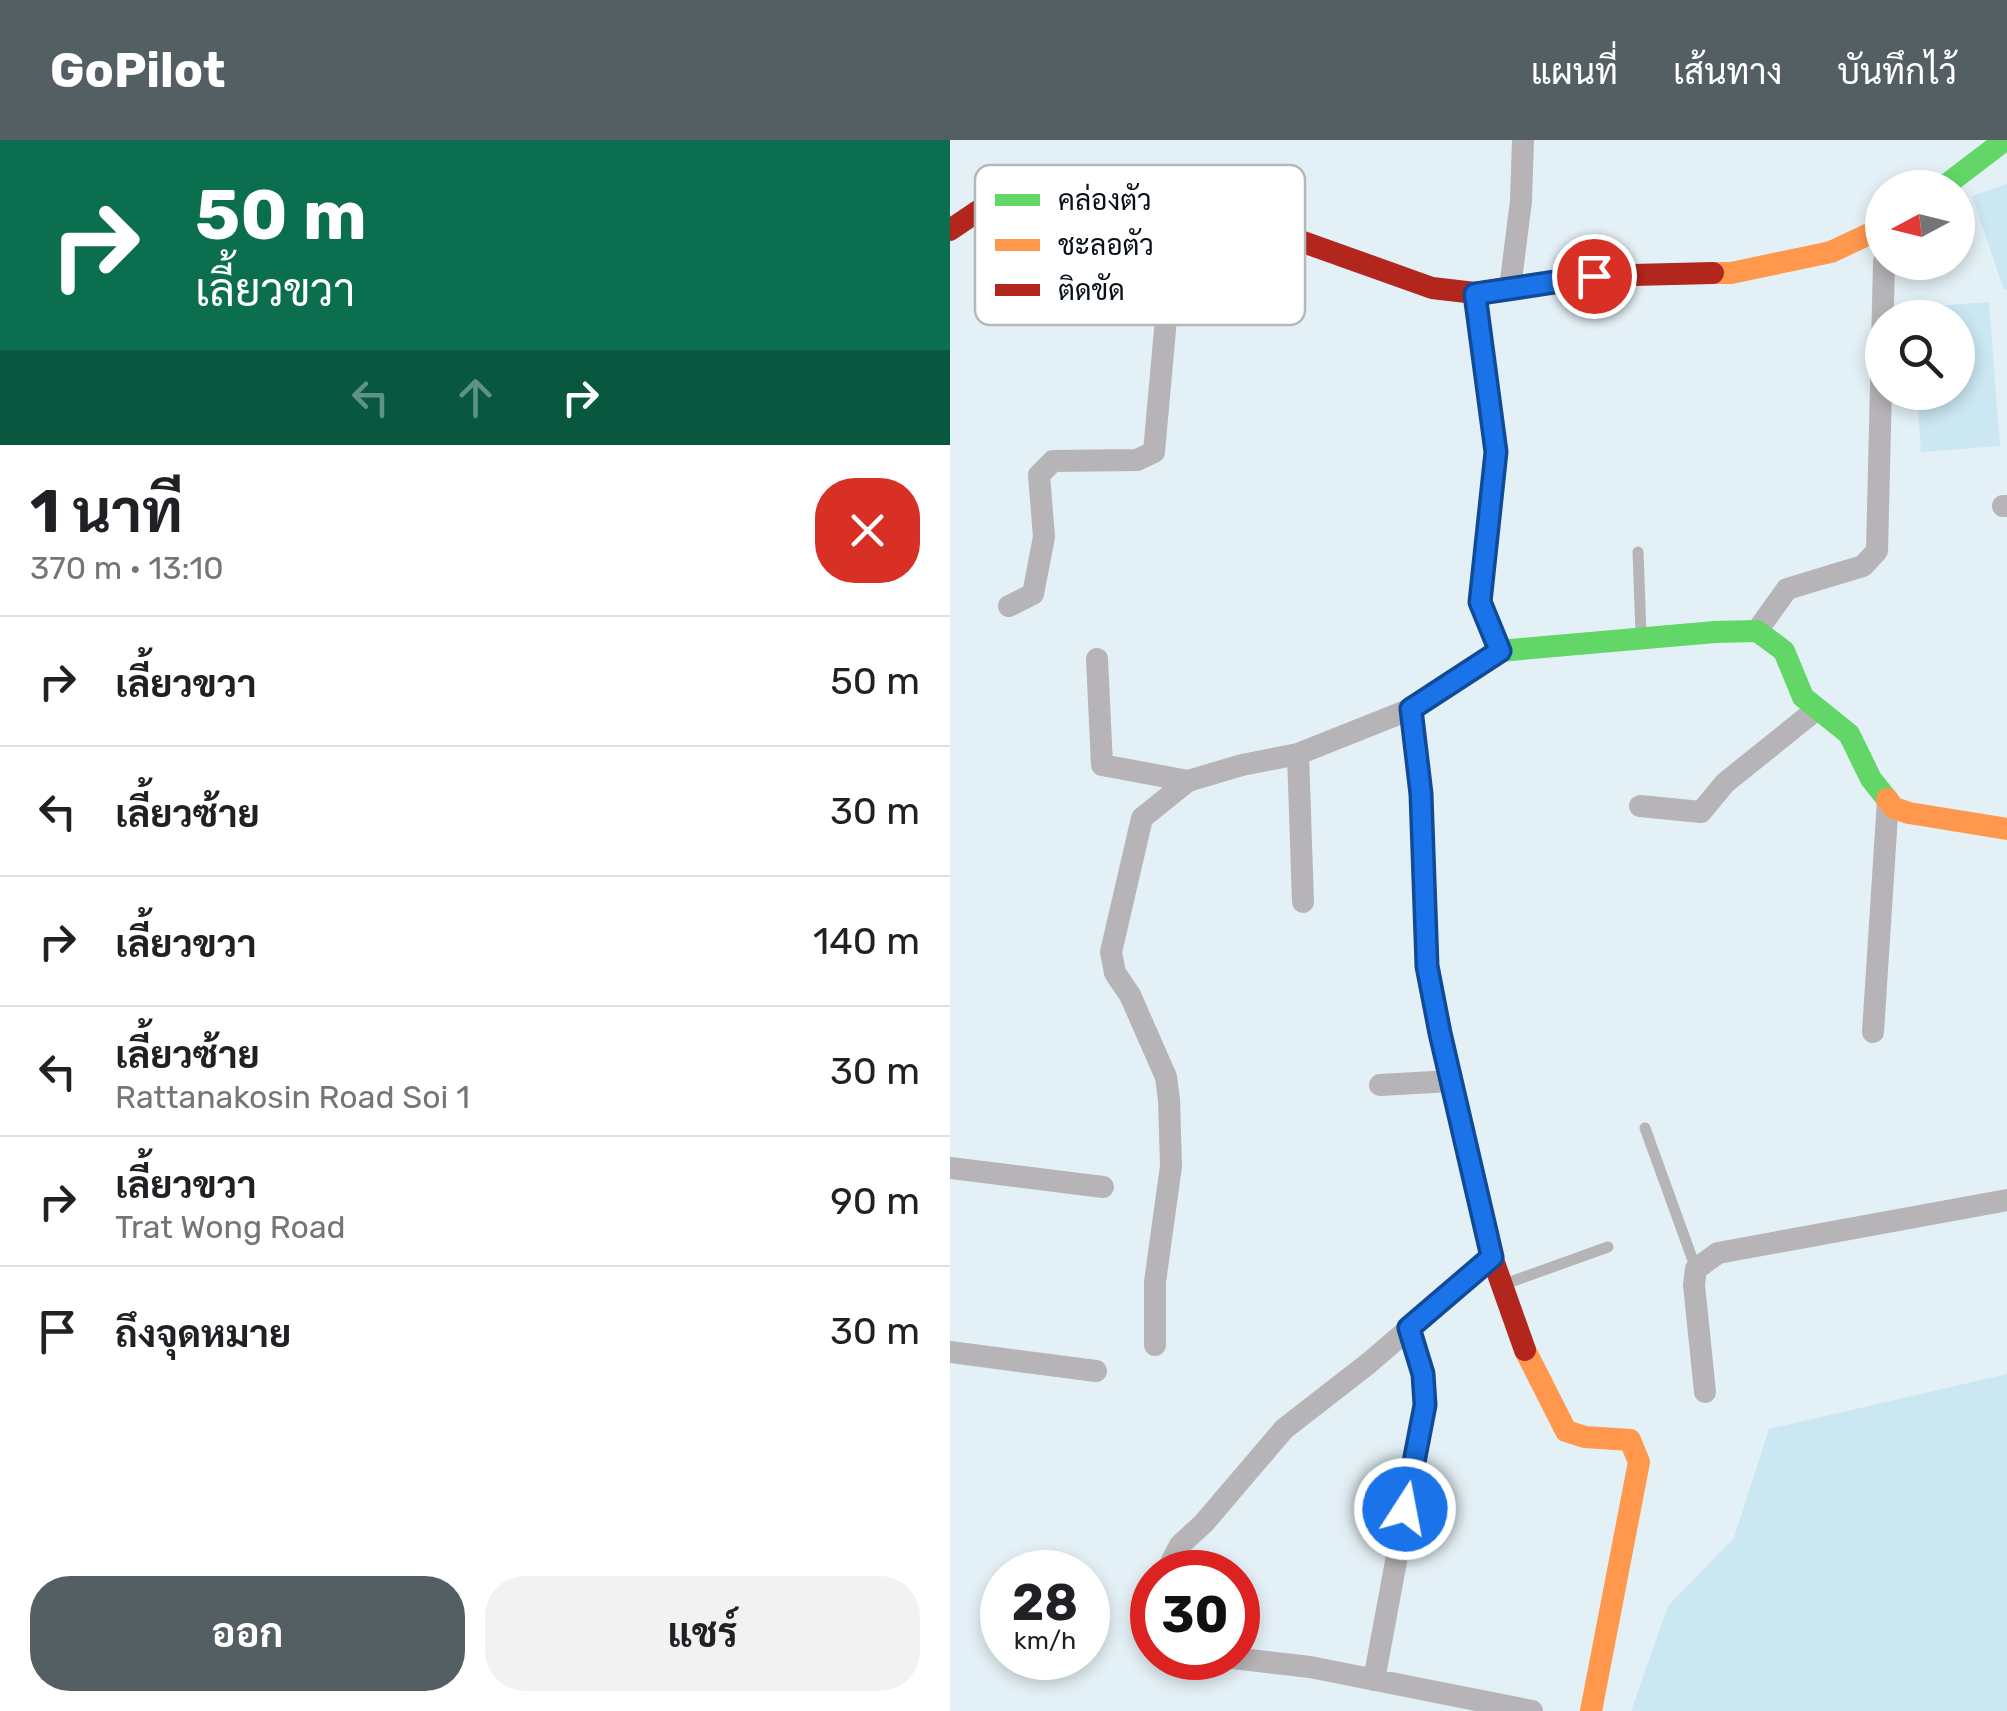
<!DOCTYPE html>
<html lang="th">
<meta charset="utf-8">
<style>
body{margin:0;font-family:Rubik,Sarabun,sans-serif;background:#f2f2f2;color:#202124;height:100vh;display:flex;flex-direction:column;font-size:38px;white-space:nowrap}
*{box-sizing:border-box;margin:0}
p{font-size:32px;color:#757577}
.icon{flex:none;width:55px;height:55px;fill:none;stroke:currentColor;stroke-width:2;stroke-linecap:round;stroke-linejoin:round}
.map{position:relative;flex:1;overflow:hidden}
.panel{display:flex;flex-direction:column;background:#fff;width:950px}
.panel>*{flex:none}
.guide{background:#0b6e4f;color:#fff;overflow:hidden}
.needle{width:65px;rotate:263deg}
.fabs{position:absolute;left:915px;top:30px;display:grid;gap:20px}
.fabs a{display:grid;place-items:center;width:110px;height:110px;border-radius:50%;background:#fff;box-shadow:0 5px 15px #0003;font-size:50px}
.speed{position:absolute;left:30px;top:1410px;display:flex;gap:20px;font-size:50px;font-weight:700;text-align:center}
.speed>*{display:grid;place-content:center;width:130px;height:130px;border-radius:50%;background:#fff;box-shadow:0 5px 15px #0003;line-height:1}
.speed small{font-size:25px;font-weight:400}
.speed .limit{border:15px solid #d22;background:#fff;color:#111}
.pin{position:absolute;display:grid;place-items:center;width:85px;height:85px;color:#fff;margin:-42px;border:5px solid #fff;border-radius:50%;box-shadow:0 2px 10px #0007}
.me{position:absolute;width:110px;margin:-55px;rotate:11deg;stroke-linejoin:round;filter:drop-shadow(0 0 8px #0008)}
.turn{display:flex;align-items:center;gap:35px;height:210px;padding:0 30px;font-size:45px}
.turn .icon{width:130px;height:130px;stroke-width:2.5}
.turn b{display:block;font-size:70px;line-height:85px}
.lanes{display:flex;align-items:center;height:95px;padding:0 30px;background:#0003;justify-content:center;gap:50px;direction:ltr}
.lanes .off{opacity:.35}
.round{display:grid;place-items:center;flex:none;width:105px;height:105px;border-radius:40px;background:#f2f2f2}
.headline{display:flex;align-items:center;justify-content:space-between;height:170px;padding:0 30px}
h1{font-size:60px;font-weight:700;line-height:75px}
.button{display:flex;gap:20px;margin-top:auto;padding:20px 30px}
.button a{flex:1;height:115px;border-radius:40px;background:#545f64;color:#fff;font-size:40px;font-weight:700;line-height:115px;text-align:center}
.button a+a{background:#f2f2f2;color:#202124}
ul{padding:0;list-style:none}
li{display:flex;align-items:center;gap:30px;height:130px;padding:0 30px;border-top:2px solid #e0e0e0}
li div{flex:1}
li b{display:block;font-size:38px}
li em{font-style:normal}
header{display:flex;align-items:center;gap:60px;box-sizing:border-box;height:140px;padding:0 50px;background:#545f64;color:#fff}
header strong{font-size:48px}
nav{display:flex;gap:55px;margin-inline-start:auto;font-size:35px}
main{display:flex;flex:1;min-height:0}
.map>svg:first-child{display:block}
.green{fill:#cae7f2}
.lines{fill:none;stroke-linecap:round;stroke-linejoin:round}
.lane{stroke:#b7b4b7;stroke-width:11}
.street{stroke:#b7b4b7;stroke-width:22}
.fast{stroke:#63d668;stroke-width:22}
.slow{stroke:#ff974d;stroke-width:22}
.jam{stroke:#b3261e;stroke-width:22}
.route-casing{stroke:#114b97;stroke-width:25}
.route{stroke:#1a73e8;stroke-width:18}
.key{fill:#fff;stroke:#b5b8b9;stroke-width:2.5}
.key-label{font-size:28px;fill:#071116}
</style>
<header>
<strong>GoPilot</strong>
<nav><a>แผนที่</a><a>เส้นทาง</a><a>บันทึกไว้</a></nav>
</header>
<main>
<section class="panel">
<div class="guide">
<div class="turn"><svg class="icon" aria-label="right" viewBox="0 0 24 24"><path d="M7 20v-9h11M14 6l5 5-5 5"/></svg><div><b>50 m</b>เลี้ยวขวา</div></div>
<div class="lanes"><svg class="icon off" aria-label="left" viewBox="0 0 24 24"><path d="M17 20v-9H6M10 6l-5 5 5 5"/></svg><svg class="icon off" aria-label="ahead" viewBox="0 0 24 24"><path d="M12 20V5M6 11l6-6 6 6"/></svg><svg class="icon" aria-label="right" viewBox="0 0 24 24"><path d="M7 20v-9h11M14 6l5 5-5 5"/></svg></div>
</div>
<div class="headline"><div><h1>1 นาที</h1><p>370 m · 13:10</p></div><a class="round" style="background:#d93025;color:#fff"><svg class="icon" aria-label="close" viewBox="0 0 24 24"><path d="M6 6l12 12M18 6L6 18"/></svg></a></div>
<ul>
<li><svg class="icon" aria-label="right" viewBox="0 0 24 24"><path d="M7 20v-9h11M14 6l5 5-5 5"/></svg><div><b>เลี้ยวขวา</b></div><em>50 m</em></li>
<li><svg class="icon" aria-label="left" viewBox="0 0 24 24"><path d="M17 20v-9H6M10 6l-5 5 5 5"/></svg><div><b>เลี้ยวซ้าย</b></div><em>30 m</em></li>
<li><svg class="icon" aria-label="right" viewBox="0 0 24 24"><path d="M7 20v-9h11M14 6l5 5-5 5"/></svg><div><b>เลี้ยวขวา</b></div><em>140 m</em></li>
<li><svg class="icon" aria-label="left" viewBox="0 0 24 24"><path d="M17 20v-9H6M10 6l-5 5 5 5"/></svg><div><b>เลี้ยวซ้าย</b><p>Rattanakosin Road Soi 1</p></div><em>30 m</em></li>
<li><svg class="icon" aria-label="right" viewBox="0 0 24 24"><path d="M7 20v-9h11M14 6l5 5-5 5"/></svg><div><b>เลี้ยวขวา</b><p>Trat Wong Road</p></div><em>90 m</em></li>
<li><svg class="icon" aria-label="arrive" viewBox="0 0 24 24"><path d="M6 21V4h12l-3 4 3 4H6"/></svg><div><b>ถึงจุดหมาย</b></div><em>30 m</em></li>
</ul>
<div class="button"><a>ออก</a><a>แชร์</a></div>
</section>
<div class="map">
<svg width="1057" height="1571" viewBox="0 0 1057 1571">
<rect width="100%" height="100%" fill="#e3f0f5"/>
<path class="green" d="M 1057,44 L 1057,149 L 1054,150 L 1022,56 Z
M 1039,162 L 1050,306 L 971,312 L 967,253 L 1008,252 L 1008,178 L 961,177 L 961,168 Z
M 1057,1234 L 1057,1571 L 681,1571 L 718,1466 L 784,1398 L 819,1289 Z"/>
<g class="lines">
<path class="lane" d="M 688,412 L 691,494
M 695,988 L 746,1129
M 552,1145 L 658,1107"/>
<path class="street" d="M 560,148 L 571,61 L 573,0
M 1053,366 L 1057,366
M 59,466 L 83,454 L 94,397 L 89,335 L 103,321 L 187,320 L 204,312 L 227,57
M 807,491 L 837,449 L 913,426 L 927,411 L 934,122
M 147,519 L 152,625 L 238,641
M 348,614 L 353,762
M 690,666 L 751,672 L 775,643 L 867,569
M 923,892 L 938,660
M 430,945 L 501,941
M 0,1028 L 153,1047
M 205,1205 L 205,1142 L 221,1026 L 219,960 L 216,937 L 180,855 L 165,833 L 161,812 L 192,678 L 238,641 L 292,625 L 348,614 L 461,569 L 549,511
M 0,1212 L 146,1231
M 755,1252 L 744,1145 L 746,1129 L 768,1113 L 1057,1060
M 216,1432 L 230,1405 L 254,1383 L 334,1289 L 419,1223 L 542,1117
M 202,1459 C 192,1478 186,1489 202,1506
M 283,1518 L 360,1527 L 582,1571
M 424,1540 L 475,1265 L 473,1234 L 459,1188"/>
<path class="fast" d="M 992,48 L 1055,0
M 525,153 L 546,312 L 530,462 L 549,511 L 765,492 L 807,491 L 834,511 L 853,557 L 899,594 L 921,639 L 937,659"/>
<path class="slow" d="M 763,133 L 781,133 L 881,112 L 932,88
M 937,659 L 944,668 L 959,673 L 1057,689
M 575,1210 L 616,1291 L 635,1297 L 680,1300 L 689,1322 L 641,1571"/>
<path class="jam" d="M 0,90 L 37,65 L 107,50 L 167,50 L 227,57 L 482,148 L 525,153 L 643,136 L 763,133
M 461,569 L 471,655 L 477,825 L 489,893 L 542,1117 L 575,1210"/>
</g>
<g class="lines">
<g class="route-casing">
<path id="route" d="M 455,1369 L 475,1265 L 473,1234 L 459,1188 L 542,1117 L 490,893 L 477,826 L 471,654 L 461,569 L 550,511 L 530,462 L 546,312 L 525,154 L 644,136"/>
</g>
<use href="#route" class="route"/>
</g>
<rect x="25" y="25" width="330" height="160" rx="15" class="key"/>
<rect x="45" y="54" width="45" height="12" fill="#63d668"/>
<rect x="45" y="99" width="45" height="12" fill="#ff974d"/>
<rect x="45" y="144" width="45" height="12" fill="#b3261e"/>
<g class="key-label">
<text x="108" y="70">คล่องตัว</text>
<text x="108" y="115">ชะลอตัว</text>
<text x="108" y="160">ติดขัด</text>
</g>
</svg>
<div class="fabs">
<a><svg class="needle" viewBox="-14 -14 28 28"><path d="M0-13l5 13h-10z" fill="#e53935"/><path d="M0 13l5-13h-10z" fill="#757577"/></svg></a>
<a><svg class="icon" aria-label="search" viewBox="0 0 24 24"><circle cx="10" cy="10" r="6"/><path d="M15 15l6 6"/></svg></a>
</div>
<div class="speed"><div>28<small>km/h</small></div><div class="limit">30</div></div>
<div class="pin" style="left:644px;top:136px;background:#d93025"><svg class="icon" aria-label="arrive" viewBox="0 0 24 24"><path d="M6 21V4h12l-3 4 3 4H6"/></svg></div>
<svg class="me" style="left:455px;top:1369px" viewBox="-20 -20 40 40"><circle r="17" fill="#1a73e8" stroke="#fff" stroke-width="3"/><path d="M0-11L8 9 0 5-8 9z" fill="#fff"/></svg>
</div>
</main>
